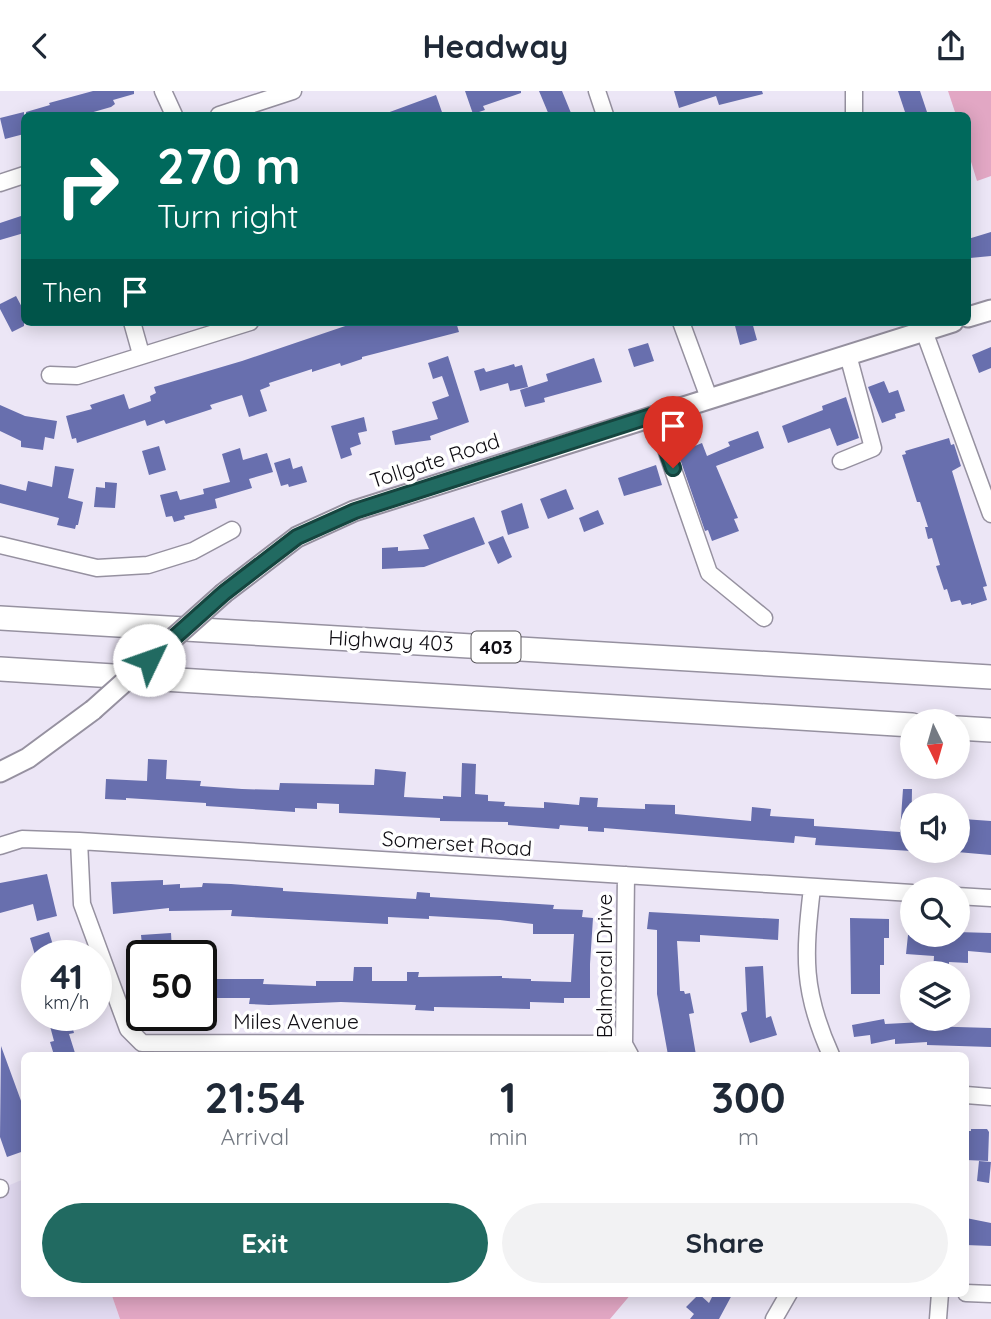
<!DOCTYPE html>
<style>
body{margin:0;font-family:Quicksand,sans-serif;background:#f2f2f3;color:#1f2937;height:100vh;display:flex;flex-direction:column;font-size:26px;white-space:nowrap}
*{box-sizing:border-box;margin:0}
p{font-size:23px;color:#747a83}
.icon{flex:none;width:38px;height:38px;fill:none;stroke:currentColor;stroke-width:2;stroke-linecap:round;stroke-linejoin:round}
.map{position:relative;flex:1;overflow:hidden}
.side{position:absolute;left:21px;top:961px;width:948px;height:245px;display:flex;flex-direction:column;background:#fff;border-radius:10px;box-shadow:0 4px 18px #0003}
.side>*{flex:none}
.hud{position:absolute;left:21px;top:21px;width:950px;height:214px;border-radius:10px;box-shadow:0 4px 18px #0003;background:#00695c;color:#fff;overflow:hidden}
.needle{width:46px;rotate:175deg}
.tools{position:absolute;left:900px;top:618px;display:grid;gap:14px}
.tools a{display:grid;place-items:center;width:70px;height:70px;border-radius:50%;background:#fff;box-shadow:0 4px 18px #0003;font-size:35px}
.speed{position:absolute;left:21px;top:849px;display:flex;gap:14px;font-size:35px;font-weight:700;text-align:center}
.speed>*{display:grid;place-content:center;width:91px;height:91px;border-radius:50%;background:#fff;box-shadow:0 4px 18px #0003;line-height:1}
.speed small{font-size:18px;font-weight:400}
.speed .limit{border:4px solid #111;border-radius:10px;background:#fff;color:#111}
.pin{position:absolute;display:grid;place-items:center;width:60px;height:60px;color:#fff;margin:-72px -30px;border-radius:50% 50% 50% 0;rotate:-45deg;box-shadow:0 0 7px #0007}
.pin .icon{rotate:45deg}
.me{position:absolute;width:77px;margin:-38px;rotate:48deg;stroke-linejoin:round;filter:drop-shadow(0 0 5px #0008)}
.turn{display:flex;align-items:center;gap:24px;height:147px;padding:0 21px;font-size:32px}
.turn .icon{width:91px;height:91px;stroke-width:2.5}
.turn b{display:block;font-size:49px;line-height:60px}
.then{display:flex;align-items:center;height:66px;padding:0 21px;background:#0003;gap:14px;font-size:26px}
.eta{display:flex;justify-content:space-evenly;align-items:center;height:119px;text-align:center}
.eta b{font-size:42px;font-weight:700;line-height:49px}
.cta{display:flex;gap:14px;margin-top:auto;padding:14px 21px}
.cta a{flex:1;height:80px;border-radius:42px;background:#216a61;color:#fff;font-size:28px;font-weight:700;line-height:80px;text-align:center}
.cta a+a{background:#f2f2f3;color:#1f2937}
header{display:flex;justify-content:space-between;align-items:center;height:91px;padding:0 21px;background:#fff;font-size:32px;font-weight:700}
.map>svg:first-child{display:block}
.built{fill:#e1d9f0}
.green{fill:#e2a7c4}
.building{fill:#686fae}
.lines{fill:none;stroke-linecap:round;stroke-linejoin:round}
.minor-casing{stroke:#9691a0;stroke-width:19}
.major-casing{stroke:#9691a0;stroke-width:23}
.highway-casing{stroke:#9691a0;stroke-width:26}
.minor{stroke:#fff;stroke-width:16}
.major{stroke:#fff;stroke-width:19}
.highway{stroke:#fff;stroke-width:23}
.major-bridge-casing{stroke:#9691a0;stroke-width:23;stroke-linecap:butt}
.major-bridge{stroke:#fff;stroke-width:19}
.route-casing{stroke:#15453f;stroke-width:18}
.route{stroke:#216a61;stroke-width:12}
.labels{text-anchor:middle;stroke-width:7;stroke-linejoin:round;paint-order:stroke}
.shield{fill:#fff;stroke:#58565a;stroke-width:2}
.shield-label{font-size:19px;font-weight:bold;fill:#100e14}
.street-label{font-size:21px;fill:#100e14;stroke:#fff}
</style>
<header><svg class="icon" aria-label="back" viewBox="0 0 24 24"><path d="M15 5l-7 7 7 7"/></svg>Headway<svg class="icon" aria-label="share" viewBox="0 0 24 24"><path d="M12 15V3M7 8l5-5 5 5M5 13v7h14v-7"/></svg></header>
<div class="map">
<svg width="991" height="1228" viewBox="0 0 991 1228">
<rect width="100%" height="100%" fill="#ece6f6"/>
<path class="built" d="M 24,1088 L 24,1202 L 111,1202 L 120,1228 L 0,1228 L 0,1098 Z"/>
<path class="green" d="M 948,0 L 991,0 L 991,85 L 977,90 L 968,61 L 968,24 L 956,24 Z
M 111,1202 L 632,1202 L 610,1228 L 120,1228 Z"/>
<path class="building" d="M 93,0 L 134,0 L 134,3 L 113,9 L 115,13 L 111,16 L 83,24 L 26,24 L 26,21 L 50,14 L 49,12 Z
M 465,0 L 521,0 L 521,2 L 483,15 L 485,19 L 473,23 Z
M 539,0 L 562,0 L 571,22 L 564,24 L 549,24 Z
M 674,0 L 762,0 L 763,3 L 719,14 L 716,5 L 679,17 Z
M 898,0 L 920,0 L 928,24 L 906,24 Z
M 436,4 L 443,24 L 387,24 L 387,22 Z
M 24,21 L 24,43 L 5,48 L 0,27 Z
M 24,124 L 24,142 L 0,149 L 0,132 Z
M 991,141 L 991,165 L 970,167 L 968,148 Z
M 16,205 L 24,220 L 24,235 L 12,241 L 0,218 L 0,213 Z
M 357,231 L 456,231 L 459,241 L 362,266 L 362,268 L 341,275 L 340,272 L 312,281 L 312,278 L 269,292 L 270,295 L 260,299 L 267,320 L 249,326 L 242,304 L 210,314 L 212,318 L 166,333 L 164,329 L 147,335 L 145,329 L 77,352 L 76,347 L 72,348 L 66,325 L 92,318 L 90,314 L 124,303 L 129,318 L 151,310 L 150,305 L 156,302 L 154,296 L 242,270 Z
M 734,231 L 752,231 L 757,249 L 740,254 Z
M 648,252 L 654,270 L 634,276 L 628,258 Z
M 991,256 L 991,277 L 979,282 L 972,264 Z
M 448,265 L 469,331 L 430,345 L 431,349 L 395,354 L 392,340 L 438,328 L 432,311 L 449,305 L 442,285 L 433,288 L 428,272 Z
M 594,267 L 602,291 L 544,307 L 545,311 L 525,316 L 520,299 L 548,290 L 546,283 Z
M 514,273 L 515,276 L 522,274 L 528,296 L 510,300 L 508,292 L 480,300 L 474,280 L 484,277 L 486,281 Z
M 884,290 L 889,302 L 898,299 L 905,320 L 895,323 L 896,327 L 882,332 L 868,296 Z
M 846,306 L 859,347 L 837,355 L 830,337 L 788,352 L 782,335 L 823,319 L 822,315 Z
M 0,314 L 25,325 L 57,330 L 54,348 L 45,346 L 43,359 L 21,356 L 21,350 L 0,340 Z
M 364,326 L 367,340 L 358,342 L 361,353 L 350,357 L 352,364 L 341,368 L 331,335 Z
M 758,340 L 764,357 L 716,375 L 738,427 L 734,428 L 739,440 L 712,450 L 708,439 L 705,440 L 678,362 L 702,352 L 707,365 L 730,355 L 728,351 Z
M 949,347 L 951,354 L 954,353 L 961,375 L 952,380 L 987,495 L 983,496 L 987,509 L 971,514 L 971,512 L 962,514 L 960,509 L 951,511 L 947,498 L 944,499 L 936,475 L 940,474 L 932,447 L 928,448 L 925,436 L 928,436 L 920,411 L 917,411 L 902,364 L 906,363 L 905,360 Z
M 159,355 L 166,379 L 149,384 L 142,360 Z
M 240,357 L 243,369 L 267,362 L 273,381 L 249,388 L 252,397 L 215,408 L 217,417 L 184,425 L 185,428 L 174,431 L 172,425 L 166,426 L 160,404 L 177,400 L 180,409 L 204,403 L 203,398 L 230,391 L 222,363 Z
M 290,367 L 293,378 L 302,375 L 307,391 L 289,396 L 288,393 L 281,395 L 274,372 Z
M 656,374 L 662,394 L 624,405 L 618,387 Z
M 55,375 L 74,378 L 68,407 L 83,411 L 78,434 L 76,434 L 75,438 L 57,434 L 59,427 L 0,412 L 0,393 L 26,400 L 28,390 L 52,396 Z
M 105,391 L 117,392 L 115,417 L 94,416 L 96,396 L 105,397 Z
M 566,398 L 574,418 L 548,428 L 540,408 Z
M 522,412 L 529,437 L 508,444 L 501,420 Z
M 598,419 L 604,433 L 584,441 L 579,427 Z
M 474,426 L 485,453 L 424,476 L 382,478 L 382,457 L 398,456 L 398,460 L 429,458 L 423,444 Z
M 503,445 L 512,466 L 498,473 L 488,451 Z
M 148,668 L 167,669 L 166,688 L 201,690 L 200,695 L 242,698 L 279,699 L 280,692 L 374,694 L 375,678 L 406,681 L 404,706 L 443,708 L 443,705 L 461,706 L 462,672 L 476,673 L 475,703 L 488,704 L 488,710 L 505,711 L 504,715 L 544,717 L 544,711 L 579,714 L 580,706 L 598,707 L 597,716 L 645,718 L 645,713 L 675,714 L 675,723 L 751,730 L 752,716 L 771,718 L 770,725 L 814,728 L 814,735 L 900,741 L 903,698 L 912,698 L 911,760 L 815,754 L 816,747 L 795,745 L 794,752 L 604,737 L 604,741 L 588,740 L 588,736 L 560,734 L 559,738 L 508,734 L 508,731 L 440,730 L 440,727 L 339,722 L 339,713 L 317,712 L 317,718 L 295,717 L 295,721 L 206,715 L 206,712 L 126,707 L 126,709 L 105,708 L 106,688 L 147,690 Z
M 963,728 L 991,730 L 991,764 L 957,761 L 957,745 L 962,745 Z
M 47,783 L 57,825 L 37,830 L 33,813 L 0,822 L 0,792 Z
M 163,789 L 163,794 L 180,793 L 180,797 L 202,796 L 203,792 L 231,793 L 283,797 L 283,800 L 416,808 L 417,801 L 430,802 L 430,806 L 554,814 L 553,818 L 583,819 L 582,826 L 593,827 L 590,873 L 590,907 L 564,907 L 564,912 L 530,911 L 530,918 L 434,916 L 434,920 L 415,919 L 416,914 L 341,911 L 269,914 L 249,913 L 250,907 L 215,907 L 215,888 L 264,888 L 263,893 L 316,895 L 316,890 L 353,890 L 354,876 L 372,876 L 372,890 L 407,890 L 407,881 L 419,881 L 418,886 L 502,885 L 502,887 L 531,888 L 531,890 L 571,891 L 574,843 L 533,843 L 533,833 L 500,829 L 429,825 L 429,828 L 388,826 L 388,833 L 231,825 L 232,819 L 169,820 L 169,817 L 113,823 L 111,791 Z
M 649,821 L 779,828 L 778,849 L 700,844 L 700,851 L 677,850 L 680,900 L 684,900 L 685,903 L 690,902 L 694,922 L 689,923 L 696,964 L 668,964 L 657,903 L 657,839 L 647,838 Z
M 850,827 L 889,828 L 889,847 L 884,847 L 884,874 L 880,874 L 880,903 L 851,903 Z
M 49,841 L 56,864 L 35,864 L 30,847 Z
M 957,841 L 991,842 L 991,862 L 968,860 L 968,872 L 949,871 L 949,882 L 933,882 L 934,865 L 906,863 L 908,844 L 957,844 Z
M 171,842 L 172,860 L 154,861 L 154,864 L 138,864 L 138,854 L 142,854 L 141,844 Z
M 763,875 L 766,927 L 771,925 L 777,944 L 750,952 L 741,922 L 747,920 L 745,876 Z
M 47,924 L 69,924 L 74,942 L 69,943 L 75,962 L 73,964 L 54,964 L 50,951 L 54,950 Z
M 884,928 L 885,933 L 923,931 L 923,935 L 991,937 L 991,956 L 927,954 L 927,951 L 895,953 L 895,948 L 871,953 L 870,944 L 854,946 L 852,934 Z
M 1,955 L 24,1018 L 24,1060 L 7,1066 L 0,1046 Z
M 971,1038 L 987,1038 L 989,1041 L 988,1070 L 966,1069 L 966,1040 L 971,1040 Z
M 979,1070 L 991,1071 L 989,1092 L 977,1090 Z
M 966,1127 L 991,1132 L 991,1155 L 966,1154 Z
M 714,1202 L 733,1202 L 719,1228 L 690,1228 L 694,1223 L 686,1216 L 699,1203 L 709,1212 Z"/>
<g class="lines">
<g class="minor-casing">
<path id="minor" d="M 163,0 L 174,24
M 597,0 L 605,24
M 219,24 L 293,0
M 854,24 L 854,0
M 0,92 L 24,84
M 132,231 L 141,263
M 681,231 L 709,307
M 924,240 L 991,423
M 50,284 L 77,285 L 250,231
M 654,324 L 709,482 L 764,527
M 841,370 L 873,357 L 848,264
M 0,454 L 97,477 L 148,474 L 193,460 L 232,439
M 79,750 L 82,813 L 128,938 L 142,952 L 624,953
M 0,755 L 22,748 L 79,750 L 912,802
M 626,784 L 624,953 L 630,964
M 812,797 C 804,865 802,900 831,964
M 957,805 L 991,807
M 966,1004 L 991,1006
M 0,1097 L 0,1098
M 966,1202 L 991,1203
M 774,1228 L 789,1202
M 938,1228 L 940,1202"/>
</g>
<g class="major-casing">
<path id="major" d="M 968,226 L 991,219
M 224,502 L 297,446 L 354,420 L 953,231
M 0,681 L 28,667 L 93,619"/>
</g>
<g class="highway-casing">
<path id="highway" d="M 0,527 L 991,586
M 0,578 L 912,634
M 957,637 L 991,639"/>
</g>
<use href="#minor" class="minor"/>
<use href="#major" class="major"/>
<use href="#highway" class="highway"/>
<g class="major-bridge-casing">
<path id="major-bridge" d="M 93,619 L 224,502"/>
</g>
<use href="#major-bridge" class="major-bridge"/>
</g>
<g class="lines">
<g class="route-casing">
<path id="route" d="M 149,569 L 224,502 L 297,446 L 355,420 L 654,324 L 673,377"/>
</g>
<use href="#route" class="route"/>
</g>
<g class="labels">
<rect class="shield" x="471.5" y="540.5" width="49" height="31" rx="5"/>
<g class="shield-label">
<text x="496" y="563">403</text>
</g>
<g class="street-label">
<text transform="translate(435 370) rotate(-18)" y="7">Tollgate Road</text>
<text transform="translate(391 550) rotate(3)" y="7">Highway 403</text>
<text transform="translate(457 753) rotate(4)" y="7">Somerset Road</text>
<text transform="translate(605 875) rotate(-90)" y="7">Balmoral Drive</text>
<text x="296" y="938">Miles Avenue</text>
</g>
</g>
</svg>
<div class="tools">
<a><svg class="needle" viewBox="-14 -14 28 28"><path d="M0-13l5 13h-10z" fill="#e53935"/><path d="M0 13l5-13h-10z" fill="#747a83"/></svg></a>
<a><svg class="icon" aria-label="sound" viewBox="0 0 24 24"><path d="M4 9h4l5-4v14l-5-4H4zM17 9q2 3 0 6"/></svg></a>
<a><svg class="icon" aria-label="search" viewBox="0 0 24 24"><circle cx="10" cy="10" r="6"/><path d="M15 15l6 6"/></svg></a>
<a><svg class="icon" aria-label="layers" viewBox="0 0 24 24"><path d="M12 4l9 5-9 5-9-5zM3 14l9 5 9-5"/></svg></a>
</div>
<div class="speed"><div>41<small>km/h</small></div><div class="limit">50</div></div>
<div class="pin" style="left:673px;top:377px;background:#d93025"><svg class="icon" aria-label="arrive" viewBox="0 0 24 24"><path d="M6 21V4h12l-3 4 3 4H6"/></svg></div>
<svg class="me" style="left:149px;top:569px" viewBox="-20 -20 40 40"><circle r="19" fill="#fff"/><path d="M0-13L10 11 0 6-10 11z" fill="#216a61"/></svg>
<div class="hud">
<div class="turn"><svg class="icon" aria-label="right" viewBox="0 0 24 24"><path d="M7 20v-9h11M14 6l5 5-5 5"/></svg><div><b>270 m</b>Turn right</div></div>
<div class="then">Then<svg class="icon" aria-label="arrive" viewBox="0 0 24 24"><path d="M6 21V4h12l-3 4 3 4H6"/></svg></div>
</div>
<section class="side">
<div class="eta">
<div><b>21:54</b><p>Arrival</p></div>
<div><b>1</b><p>min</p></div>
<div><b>300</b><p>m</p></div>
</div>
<div class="cta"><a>Exit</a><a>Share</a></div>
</section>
</div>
